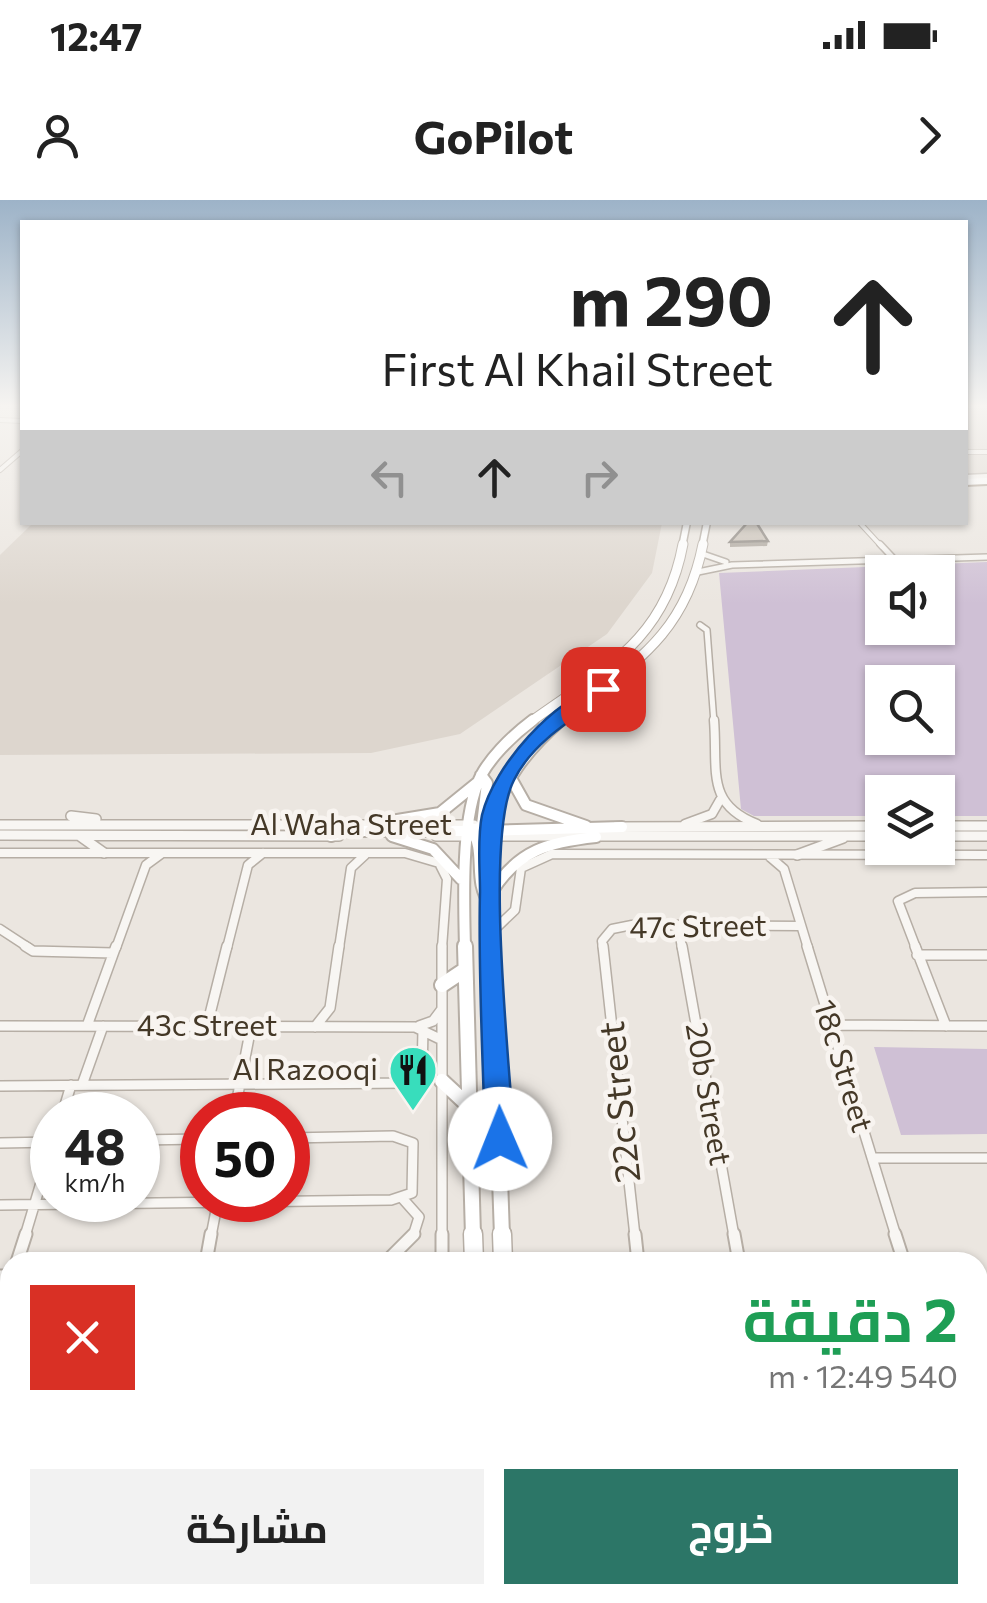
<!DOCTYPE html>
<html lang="ar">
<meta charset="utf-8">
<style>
body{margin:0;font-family:Commissioner,Cairo,sans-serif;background:#f2f2f2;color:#222;direction:rtl;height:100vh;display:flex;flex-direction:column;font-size:38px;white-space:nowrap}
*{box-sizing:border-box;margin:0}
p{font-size:32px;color:#767676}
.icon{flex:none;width:55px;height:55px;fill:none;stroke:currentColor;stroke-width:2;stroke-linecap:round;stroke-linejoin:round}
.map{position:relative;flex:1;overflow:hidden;direction:ltr}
.side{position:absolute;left:0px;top:1052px;width:988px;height:352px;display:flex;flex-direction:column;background:#fff;border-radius:30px 30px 0 0;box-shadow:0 2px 8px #0004;direction:rtl}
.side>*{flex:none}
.hud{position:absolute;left:20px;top:20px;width:948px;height:305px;border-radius:0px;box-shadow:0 2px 8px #0004;direction:rtl;background:#fff;color:#222;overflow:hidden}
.buttons{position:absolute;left:865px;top:355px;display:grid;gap:20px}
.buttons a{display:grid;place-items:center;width:90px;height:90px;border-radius:0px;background:#fff;box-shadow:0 2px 8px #0004;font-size:50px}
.speed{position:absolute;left:30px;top:892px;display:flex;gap:20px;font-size:50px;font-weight:700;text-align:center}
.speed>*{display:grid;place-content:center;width:130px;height:130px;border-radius:50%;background:#fff;box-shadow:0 2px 8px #0004;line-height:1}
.speed small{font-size:25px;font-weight:400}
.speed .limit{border:15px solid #d22;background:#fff;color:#111}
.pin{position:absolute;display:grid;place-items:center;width:85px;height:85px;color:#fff;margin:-42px;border-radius:20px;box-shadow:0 5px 15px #0006}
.me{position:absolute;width:110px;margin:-55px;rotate:359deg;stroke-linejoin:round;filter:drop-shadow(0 0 8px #0008)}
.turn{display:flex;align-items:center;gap:35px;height:210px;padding:0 30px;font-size:45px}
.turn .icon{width:130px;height:130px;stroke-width:2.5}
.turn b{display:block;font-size:70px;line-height:85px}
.lanes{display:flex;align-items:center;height:95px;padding:0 30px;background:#0003;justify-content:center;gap:50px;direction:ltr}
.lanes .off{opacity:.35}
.round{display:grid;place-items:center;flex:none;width:105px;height:105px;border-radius:0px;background:#f2f2f2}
.summary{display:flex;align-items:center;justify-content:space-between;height:170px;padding:0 30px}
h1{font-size:60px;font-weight:700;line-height:75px;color:#1e9e55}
.button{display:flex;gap:20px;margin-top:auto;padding:20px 30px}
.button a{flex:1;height:115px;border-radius:0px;background:#2c7667;color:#fff;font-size:40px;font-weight:700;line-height:115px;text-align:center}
.button a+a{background:#f2f2f2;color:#222}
.status{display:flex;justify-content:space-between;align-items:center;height:70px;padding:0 50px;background:#fff;direction:ltr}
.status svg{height:28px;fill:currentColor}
header{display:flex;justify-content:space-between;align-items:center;height:130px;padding:0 30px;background:#fff;font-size:45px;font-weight:700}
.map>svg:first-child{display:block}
.built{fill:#ddd6ce}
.green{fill:#cfc0d5;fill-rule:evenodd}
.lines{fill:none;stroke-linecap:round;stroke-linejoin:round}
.minor-far4-casing{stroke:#b6aea5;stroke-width:6}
.minor-far3-casing{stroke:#b6aea5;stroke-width:8}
.minor-far2-casing{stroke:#b6aea5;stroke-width:11}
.minor-far1-casing{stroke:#b6aea5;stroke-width:12}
.minor-casing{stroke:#b6aea5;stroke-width:15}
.tertiary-far1-casing{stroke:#b6aea5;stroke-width:9}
.tertiary-casing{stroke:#b6aea5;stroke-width:12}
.secondary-far4-casing{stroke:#b6aea5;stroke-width:9}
.secondary-far3-casing{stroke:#b6aea5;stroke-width:11}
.secondary-far2-casing{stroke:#b6aea5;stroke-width:14}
.secondary-far1-casing{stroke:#b6aea5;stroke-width:18}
.secondary-casing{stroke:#b6aea5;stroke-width:21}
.motorway-casing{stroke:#a39686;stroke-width:4}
.minor-far4{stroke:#f8f6f3;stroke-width:4}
.minor-far3{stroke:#f8f6f3;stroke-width:5}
.minor-far2{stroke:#f8f6f3;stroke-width:8}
.minor-far1{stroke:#f8f6f3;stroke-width:9}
.minor{stroke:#f8f6f3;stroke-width:11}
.tertiary-far1{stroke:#f8f6f3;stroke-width:6}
.tertiary{stroke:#f8f6f3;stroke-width:9}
.secondary-far4{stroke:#fff;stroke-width:6}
.secondary-far3{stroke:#fff;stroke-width:9}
.secondary-far2{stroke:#fff;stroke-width:10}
.secondary-far1{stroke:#fff;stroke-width:14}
.secondary{stroke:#fff;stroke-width:18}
.motorway{fill:#fff;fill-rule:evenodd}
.wall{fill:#ada69d}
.building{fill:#c9c1b7;stroke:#8d8780;stroke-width:2.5}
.route{fill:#1a73e8;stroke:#114b97;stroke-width:2.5}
.labels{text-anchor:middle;stroke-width:9;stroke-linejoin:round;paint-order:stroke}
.street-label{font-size:30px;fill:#443827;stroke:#f8f4f0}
.poi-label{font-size:30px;fill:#443827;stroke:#f8f4f0;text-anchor:end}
.near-street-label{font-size:35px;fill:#443827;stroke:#f8f4f0}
</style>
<div class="status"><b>12:47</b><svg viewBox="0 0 49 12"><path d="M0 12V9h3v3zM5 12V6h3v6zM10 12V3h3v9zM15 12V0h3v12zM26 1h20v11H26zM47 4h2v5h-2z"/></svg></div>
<header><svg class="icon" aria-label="forward" viewBox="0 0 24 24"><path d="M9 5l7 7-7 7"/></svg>GoPilot<svg class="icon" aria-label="person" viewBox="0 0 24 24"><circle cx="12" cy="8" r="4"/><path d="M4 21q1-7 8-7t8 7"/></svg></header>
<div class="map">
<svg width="987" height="1403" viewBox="0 0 987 1403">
<rect width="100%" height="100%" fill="#ebe6e0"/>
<path class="built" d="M 965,208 L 987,208 L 987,275 L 965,276 Z
M 33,323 L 33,322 L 662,323 L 652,373 L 607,434 L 460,534 L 371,553 L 0,555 L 0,355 Z"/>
<path class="green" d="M 987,362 L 987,616 L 938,616 L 938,592 L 882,592 L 882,616 L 754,616 L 741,609 L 719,373 ZM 882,372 L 938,372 L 938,428 L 882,428 ZM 882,482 L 938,482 L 938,538 L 882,538 Z
M 874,847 L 987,849 L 987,934 L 901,935 Z"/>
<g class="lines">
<g class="minor-far4-casing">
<path id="minor-far4" d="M 0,220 L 22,221
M 965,252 L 987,252
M 0,270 L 22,251
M 859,322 L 882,347"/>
</g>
<g class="minor-far3-casing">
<path id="minor-far3" d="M 880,344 L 895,360
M 700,353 L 726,362
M 698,372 L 732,365 L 987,357
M 700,425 L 707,430 L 714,523"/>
</g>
<g class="minor-far2-casing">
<path id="minor-far2" d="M 714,520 C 718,570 705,604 757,624
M 685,624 L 712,614 L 720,600
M 0,653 L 405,653 L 439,663 L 447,679 L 442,748
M 770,657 L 784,669 L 808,748
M 678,725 L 682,748
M 0,729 L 29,748
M 491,733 L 515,710 L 521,668 L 552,654 L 987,655
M 116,748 L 146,665 L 161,654
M 227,748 L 248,665 L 263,653
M 339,748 L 351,668 L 365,655
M 603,748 L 602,741 L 612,729 L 632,725 L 801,726
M 916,748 L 898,701 L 915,693 L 987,692"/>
</g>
<g class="minor-far1-casing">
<path id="minor-far1" d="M 25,746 L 33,751 L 113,753
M 603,746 L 635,1036
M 682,746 L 734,1036
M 807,746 L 896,1036
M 915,746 L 946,826
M 917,755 L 987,755
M 830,825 L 987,826
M 0,826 L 415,827 L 442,840
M 87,826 L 116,746
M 207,826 L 227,746
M 419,826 L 433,821 L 442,809
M 315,827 L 330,808 L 339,746
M 82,885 L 103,826
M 0,886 L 409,883 L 422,875 L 423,829
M 62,915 L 71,885
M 234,915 L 251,827
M 138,940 L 202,939
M 0,943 L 52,942
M 872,958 L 987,958
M 403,999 L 419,1017 L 413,1036
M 0,1005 L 391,1000 L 412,993 L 413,943 L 393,936 L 288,938
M 25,1036 L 52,946
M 211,1036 L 218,1000
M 442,1036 L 442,746"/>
</g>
<g class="minor-casing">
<path id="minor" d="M 442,1034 L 442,1062
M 635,1034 L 638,1062
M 734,1034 L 739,1062
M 895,1034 L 904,1062
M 17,1062 L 26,1034
M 206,1062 L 211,1034
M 386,1062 L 414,1034
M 0,1076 L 10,1076
M 0,1123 L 10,1083
M 0,1148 L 10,1148
M 978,1267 L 987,1267
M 0,1281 L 10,1282
M 978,1392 L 987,1392
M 644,1395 L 645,1403"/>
</g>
<g class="tertiary-far1-casing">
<path id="tertiary-far1" d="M 965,278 L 987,277"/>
</g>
<g class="tertiary-casing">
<path id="tertiary" d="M 71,616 L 96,619
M 0,625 L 474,625
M 938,626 L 987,626
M 616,627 L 882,626
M 0,635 L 339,636
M 80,636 L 104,653
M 436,636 L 882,636
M 938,636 L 987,636
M 797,655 L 843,638"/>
</g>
<g class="secondary-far4-casing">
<path id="secondary-far4" d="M 682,347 L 687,322
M 702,347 L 707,322"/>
</g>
<g class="secondary-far3-casing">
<path id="secondary-far3" d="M 529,523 C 604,469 665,441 683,344
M 558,523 C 628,466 684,440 703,344"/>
</g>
<g class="secondary-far2-casing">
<path id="secondary-far2" d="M 508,573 L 526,605 L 586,626
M 481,575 L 487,583 L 481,633
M 373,624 L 440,613 L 477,583
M 471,628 C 487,652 472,681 490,704
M 484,631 L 622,627
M 331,636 L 346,631 L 467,631 L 491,625
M 392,636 L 433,649 L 461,679
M 492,692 C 518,650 549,642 596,637
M 465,748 C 464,702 461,628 477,585 C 485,561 513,535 533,520
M 492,748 C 489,644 476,595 561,520"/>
</g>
<g class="secondary-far1-casing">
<path id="secondary-far1" d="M 465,746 L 473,1036
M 492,746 L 502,1036
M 442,785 L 463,771
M 442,881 L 471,908"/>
</g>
<g class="secondary-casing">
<path id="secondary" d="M 473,1034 L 474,1062
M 502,1034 L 503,1062
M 504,1395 L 504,1403
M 459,1403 L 460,1395"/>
</g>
<g class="motorway-casing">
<path id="motorway" d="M 987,278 L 987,284 L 965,285 L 965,279 Z"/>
</g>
<use href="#minor-far4" class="minor-far4"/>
<use href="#minor-far3" class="minor-far3"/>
<use href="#minor-far2" class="minor-far2"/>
<use href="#minor-far1" class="minor-far1"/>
<use href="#minor" class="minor"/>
<use href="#tertiary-far1" class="tertiary-far1"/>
<use href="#tertiary" class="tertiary"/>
<use href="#secondary-far4" class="secondary-far4"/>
<use href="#secondary-far3" class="secondary-far3"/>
<use href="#secondary-far2" class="secondary-far2"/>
<use href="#secondary-far1" class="secondary-far1"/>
<use href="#secondary" class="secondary"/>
<use href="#motorway" class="motorway"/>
</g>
<path class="wall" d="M 768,341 L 767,346 L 730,347 L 730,342 Z"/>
<path class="building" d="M 748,322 L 756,322 L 768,341 L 730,342 Z"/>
<linearGradient id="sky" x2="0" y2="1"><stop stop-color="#9db3c8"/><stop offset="0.51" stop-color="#f6f4f1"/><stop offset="1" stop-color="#f6f4f1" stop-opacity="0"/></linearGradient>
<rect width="987" height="404" fill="url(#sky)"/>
<path class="route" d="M 603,484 L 610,485 L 610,493 C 576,517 533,541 514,580 C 484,638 510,864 514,939 L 500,949 L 485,939 C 483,857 478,774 480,692 C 480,668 477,639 482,615 C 494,565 554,499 603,484 Z"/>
<defs>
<g id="restaurant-pin" transform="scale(2.5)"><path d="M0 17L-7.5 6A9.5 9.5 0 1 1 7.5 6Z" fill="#38ddbc" stroke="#f8f4f0"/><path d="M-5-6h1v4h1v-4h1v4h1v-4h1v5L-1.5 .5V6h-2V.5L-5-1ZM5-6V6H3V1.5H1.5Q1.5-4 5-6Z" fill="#111"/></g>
</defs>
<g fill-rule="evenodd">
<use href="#restaurant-pin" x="413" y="870"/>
</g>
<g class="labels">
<g class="street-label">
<text x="351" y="635">Al Waha Street</text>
<text transform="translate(698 727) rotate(-1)" y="10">47c Street</text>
<text x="207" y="836">43c Street</text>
<text transform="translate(843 866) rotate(73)" y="10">18c Street</text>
<text transform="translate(708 894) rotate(80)" y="10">20b Street</text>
</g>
<g class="poi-label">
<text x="378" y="880">Al Razooqi</text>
</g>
<g class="near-street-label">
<text transform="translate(620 902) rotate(-96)" y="12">22c Street</text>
</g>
</g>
</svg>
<div class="buttons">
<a><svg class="icon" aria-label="sound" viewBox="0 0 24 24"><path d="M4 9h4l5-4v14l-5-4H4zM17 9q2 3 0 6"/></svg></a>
<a><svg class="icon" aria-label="search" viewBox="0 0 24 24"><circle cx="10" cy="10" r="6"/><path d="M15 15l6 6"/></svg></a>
<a><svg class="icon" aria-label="layers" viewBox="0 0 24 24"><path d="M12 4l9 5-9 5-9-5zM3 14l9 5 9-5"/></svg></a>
</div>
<div class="speed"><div>48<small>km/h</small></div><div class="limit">50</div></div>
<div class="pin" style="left:603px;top:489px;background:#d93025"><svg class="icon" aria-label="arrive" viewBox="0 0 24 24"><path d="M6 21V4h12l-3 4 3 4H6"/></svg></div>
<svg class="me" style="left:500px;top:939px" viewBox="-20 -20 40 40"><circle r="19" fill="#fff"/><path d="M0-13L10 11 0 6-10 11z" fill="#1a73e8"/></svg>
<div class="hud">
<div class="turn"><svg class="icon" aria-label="ahead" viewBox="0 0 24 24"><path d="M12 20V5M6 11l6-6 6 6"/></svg><div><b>290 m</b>First Al Khail Street</div></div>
<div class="lanes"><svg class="icon off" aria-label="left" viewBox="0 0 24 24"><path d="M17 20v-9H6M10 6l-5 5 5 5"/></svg><svg class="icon" aria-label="ahead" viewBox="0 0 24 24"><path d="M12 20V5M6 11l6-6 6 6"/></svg><svg class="icon off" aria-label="right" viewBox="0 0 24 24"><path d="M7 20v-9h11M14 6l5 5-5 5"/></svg></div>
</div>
<section class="side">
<div class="summary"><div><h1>2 دقيقة</h1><p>540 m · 12:49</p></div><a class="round" style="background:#d93025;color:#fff"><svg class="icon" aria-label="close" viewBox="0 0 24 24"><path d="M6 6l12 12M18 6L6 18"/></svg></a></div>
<div class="button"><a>خروج</a><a>مشاركة</a></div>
</section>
</div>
